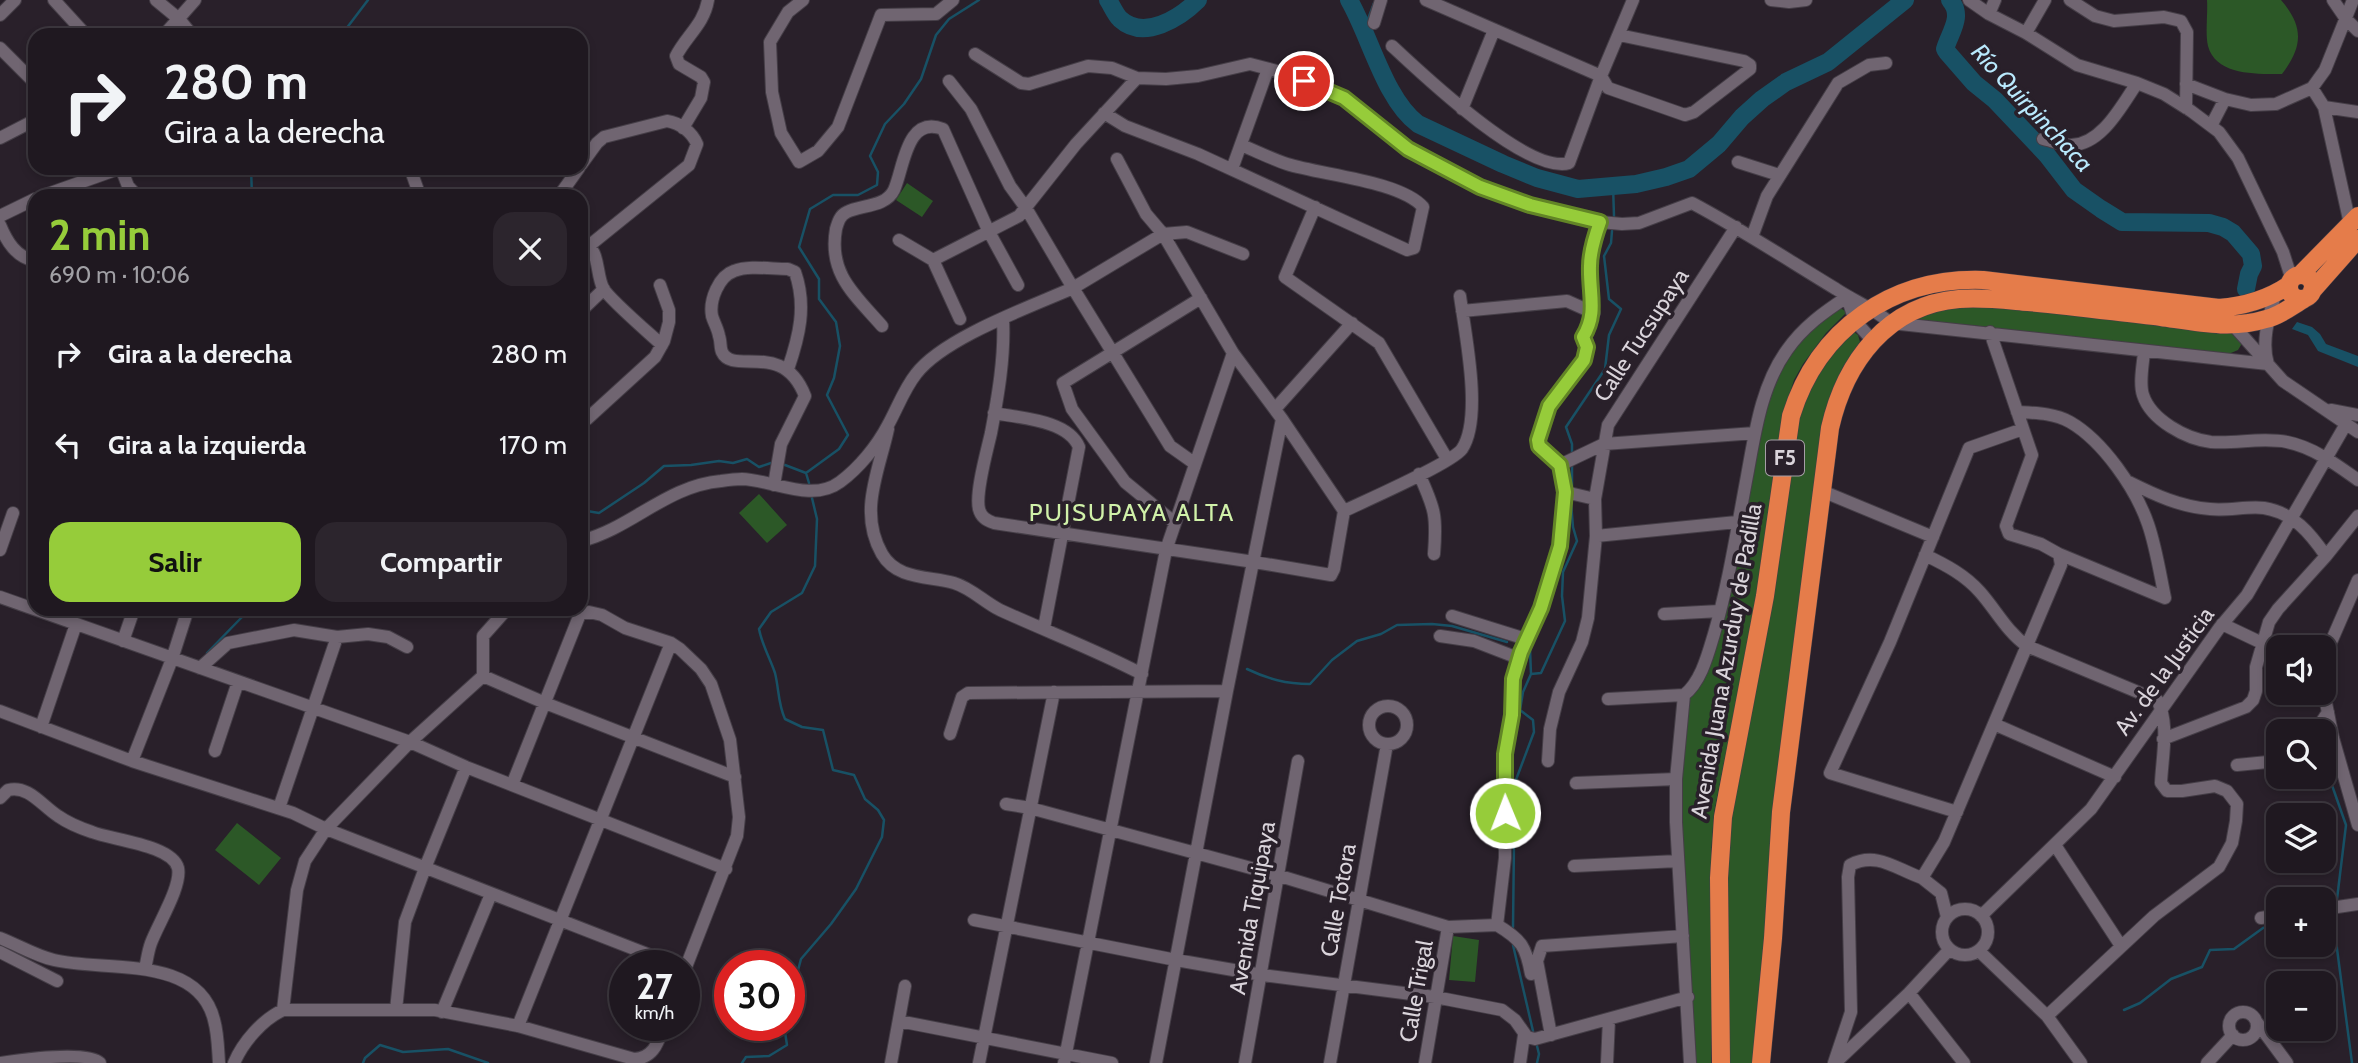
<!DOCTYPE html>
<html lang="es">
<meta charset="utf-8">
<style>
body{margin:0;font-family:Cabin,sans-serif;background:#2c252d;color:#f1f3f6;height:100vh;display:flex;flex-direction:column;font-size:26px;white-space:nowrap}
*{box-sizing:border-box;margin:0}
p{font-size:23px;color:#a1a0a5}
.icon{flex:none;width:38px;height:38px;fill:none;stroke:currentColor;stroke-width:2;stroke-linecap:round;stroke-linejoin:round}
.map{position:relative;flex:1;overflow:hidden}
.drawer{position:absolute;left:28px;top:189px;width:560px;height:427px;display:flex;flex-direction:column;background:#1f1820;border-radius:21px;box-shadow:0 4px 10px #0003,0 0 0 2px #3c373e}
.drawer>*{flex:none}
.banner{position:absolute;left:28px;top:28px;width:560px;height:147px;border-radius:21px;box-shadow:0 4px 10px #0003,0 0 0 2px #3c373e;background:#1f1820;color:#f1f3f6;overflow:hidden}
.tools{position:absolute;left:2266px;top:635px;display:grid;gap:14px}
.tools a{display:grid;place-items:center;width:70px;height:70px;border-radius:14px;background:#1f1820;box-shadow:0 4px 10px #0003,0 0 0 2px #3c373e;font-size:35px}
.speed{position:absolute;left:609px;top:950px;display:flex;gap:14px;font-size:35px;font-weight:700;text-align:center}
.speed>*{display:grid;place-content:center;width:91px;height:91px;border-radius:50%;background:#1f1820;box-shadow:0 4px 10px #0003,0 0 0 2px #3c373e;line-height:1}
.speed small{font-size:18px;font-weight:400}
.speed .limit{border:10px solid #d22;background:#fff;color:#111}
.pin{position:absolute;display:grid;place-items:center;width:60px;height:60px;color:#fff;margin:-30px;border:4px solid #fff;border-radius:50%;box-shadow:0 2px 7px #0007}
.me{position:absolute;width:77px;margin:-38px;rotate:359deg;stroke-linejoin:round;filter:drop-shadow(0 0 5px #0008)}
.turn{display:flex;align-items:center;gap:24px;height:147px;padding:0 21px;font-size:32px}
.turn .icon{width:91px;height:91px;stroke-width:2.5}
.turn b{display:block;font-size:49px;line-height:60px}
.round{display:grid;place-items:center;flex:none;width:74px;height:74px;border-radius:21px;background:#2c252d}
.overview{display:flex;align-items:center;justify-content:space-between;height:119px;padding:0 21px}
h1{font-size:42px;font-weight:800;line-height:52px;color:#96cc3a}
.cta{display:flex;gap:14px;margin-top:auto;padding:14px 21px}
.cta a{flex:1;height:80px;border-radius:21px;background:#96cc3a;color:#111;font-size:28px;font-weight:800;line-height:80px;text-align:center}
.cta a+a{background:#2c252d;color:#f1f3f6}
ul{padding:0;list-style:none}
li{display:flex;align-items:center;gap:21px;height:91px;padding:0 21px}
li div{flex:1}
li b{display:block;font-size:26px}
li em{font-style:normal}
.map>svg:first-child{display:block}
.green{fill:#2c5827}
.water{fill:#185165}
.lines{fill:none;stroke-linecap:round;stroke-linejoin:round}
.stream{stroke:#185165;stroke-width:2.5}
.river{stroke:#185165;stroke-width:18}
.minor-casing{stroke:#453e47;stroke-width:14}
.highway-casing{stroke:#453e47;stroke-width:19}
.minor{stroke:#706571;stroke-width:12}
.highway{stroke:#e57c4a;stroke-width:18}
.route-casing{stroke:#628526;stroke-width:18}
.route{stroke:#96cc3a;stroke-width:12}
.labels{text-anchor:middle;stroke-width:7;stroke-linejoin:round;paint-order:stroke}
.shield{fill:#29202a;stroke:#a59ea6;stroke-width:2}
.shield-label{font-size:21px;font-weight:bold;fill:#dad4db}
.street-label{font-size:23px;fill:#dad4db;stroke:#29202a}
.water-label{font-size:24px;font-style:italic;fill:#b9e9fd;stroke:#29202a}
.neighbourhood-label{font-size:24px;letter-spacing:2px;fill:#d0f1a9;stroke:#29202a}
</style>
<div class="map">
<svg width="2358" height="1063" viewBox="0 0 2358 1063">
<rect width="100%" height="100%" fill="#29202a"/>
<path class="green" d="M 2207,0 L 2281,0 C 2304,27 2303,46 2282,74 C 2258,74 2216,76 2208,46 C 2205,34 2208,13 2207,0 Z
M 907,183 L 933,201 L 922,217 L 896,200 Z
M 1969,303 L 2233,332 L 2240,337 L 2241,345 L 2238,350 L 2224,356 L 1971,325 L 1904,322 L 1917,316 Z
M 1839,307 L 1845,311 L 1845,314 L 1826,333 L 1803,364 L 1794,380 L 1783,415 L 1764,560 L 1714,813 L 1711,853 L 1711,1063 L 1695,1063 L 1680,792 L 1687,700 L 1702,675 L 1766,399 L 1797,341 Z
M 1854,332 L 1858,335 L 1860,342 L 1843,367 L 1834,388 L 1756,1063 L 1727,1063 L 1726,850 L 1800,410 L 1819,366 Z
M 759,494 L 787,525 L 767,543 L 739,513 Z
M 237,823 L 281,858 L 259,885 L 215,850 Z
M 1453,936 L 1479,940 L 1475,982 L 1449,980 Z"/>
<path class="water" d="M 2297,322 L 2312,327 L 2320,334 L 2326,344 L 2358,356 L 2358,367 L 2318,351 L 2308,335 L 2292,329 Z"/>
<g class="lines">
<path class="stream" d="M 1364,30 L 1374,3
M 335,35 L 346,29 L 368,0
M 251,168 L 252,196
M 1613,185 L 1614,216
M 1572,455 L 1572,444 L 1566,427 L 1605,369 L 1609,335 L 1621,309 L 1609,299 L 1604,256 L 1611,243 L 1612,231
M 785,465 L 806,473 L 839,449 L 848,435 L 827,395 L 834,378 L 840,346 L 836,322 L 819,299 L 819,279 L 799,247 L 810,209 L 833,195 L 858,195 L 877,185 L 878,172 L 870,156 L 885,124 L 904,104 L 921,79 L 936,35 L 949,19 L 979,0
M 806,473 L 809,483
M 1572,486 L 1572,465
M 581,510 L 599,513 L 644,483 L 664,466 L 691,465 L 719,461 L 733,463 L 747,459 L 759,467 L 774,462
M 310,609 L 318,615 L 334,614 L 339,609
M 352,609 L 354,609
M 1530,649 L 1531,674
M 207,653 L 242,617 L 276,612 L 281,609
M 1247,669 C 1268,679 1286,684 1310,684 L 1332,660 L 1357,641 L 1381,634 L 1397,625 L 1432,624 L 1452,626 L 1507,642
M 2328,774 L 2346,825 L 2337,899
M 2335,915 L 2334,926 L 2352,1063
M 2324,924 L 2334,926
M 1513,927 L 1514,843 L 1511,793 L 1534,732 L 1533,720 L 1520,710 L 1523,692 L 1531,674 L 1541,673 L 1565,621 L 1562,596 L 1563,572 L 1577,541 L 1573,527 L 1571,502
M 1513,945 L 1533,1031
M 789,1004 L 801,959 L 831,924 L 856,889 L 882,837 L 884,820 L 878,810 L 865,799 L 854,775 L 833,770 L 823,730 L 802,727 L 785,719 C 778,704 779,689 775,673 C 770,658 762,645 759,629 L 771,612 L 802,593 L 815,566 L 817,519 L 812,498
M 2124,1010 L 2140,1003 L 2171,979 L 2202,967 L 2210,950 L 2234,949 L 2263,928 L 2278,924
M 1537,1046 L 1539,1054 L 1537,1063
M 363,1063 L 365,1058 L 380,1045 L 403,1052 L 448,1049 L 488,1063
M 742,1063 L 746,1057 L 769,1056 L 787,1045 L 784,1026"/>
<path class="river" d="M 1108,0 C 1112,6 1115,14 1120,19 C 1144,41 1180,18 1198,0
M 1349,0 C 1370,36 1385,100 1418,124 L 1503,164 L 1537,178 L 1578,189 L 1636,184 L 1666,177 L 1689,169 L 1719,144 L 1742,117 L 1762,99 L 1786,82 L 1828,62 L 1905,0
M 1950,0 C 1964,16 1950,32 1945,49 L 1947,52 L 1974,83 L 1995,100 L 2047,155 L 2074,190 L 2101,209 L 2122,222 L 2209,223 L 2223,227 L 2233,233 L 2251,254 L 2253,266 L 2249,274 L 2246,289"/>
<g class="minor-casing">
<path id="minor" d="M 54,0 L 86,35
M 156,0 L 179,19 L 192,35
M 803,0 L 788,12 L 770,42 L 772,92 L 781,133 L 799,162 L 818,151 L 838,127 L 881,15 L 936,14 L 953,0
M 1426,0 L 1601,76 L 1608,88 L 1685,115 L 1694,112 L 1750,69 L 1750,65 L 1744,61 L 1619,35
M 1771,0 L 1789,2 L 1806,0
M 1969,0 L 1989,14 L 2026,33 L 2077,65 L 2137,83 L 2164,94 L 2191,111 L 2219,132 L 2238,158 L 2283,252 L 2292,280
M 2070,0 L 2095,16 L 2114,21 L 2164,17 L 2181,21 L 2187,32 L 2186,108
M 2333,0 L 2346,19 L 2358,31
M 1989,14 L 1995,0
M 0,15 L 15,0
M 1374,23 L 1381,0
M 2026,33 L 2045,0
M 164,35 L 195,0
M 1392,46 C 1422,74 1528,175 1569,163 L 1601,76 L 1633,0
M 0,48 L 35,83
M 975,54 L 1021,83 L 1029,84 L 1088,66 L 1112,68 L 1137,78 L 1166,79 L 1198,76 L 1250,64 L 1284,73 L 1344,98 L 1408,149 L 1480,187 L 1530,205 L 1600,222 L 1622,224 L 1639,223 L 1692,203 C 1741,229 1788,260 1836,289 C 1856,302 1871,307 1891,323 L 2268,364
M 949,81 L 971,109 L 1010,186 L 1026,208 L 1073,288 L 1163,234 L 1187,232 L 1243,254
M 2186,84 L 2225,99 L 2251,105 L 2276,104 L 2312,88 L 2325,70 L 2353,0
M 2312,88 L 2324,107 L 2350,224
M 2324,107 L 2358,112
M 1462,109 L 1494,30
M 1104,113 L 1125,126 L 1198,154 L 1407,250 L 1414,248 L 1423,207 C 1400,181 1322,175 1287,164 C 1272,159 1256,151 1241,145
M 2211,126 L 2225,99
M 683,128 L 701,98 L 704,82 L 701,77 L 679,64 L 676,56 C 687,35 704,24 708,0
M 0,138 L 35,120
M 2043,139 C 2052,141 2062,145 2070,145 C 2101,146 2122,105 2137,83
M 1738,162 L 1779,175
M 581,165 L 597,143 L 604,137 L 667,121 C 680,123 692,132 697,144 L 689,165 L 590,245
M 121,168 L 128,186 L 137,196
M 410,168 L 420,196
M 1232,169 L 1268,69
M 42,196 L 121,168
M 559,196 L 579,168
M 1315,207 L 1285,277 L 1379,343 L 1447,459
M 0,216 L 35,199
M 0,225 C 7,242 16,257 35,261
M 1752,237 L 1767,196 L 1838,83 L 1869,65 L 1886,63
M 899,240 L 933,260
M 581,241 C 601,249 595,271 603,288 C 609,299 650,334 662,345
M 1847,297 L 1855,321 L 1873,341
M 581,311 L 604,289
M 1462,311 L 1567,301 L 1594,313
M 960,319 L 933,260 L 1019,216 L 1076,144 L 1137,78
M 1003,319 C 1005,356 998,396 991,433 C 987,451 975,493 979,509 C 981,517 986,520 994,523 L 1254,562 L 1331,575 L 1334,569 L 1344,511 L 1282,419 L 1233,353 L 1163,234 L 1146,214 L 1117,159
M 2233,325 L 2283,381 L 2358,432
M 882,326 C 855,295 828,274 836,229 C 838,222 840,215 847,212 C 861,205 886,207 894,190 C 904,168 906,115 943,129 L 988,230 L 1018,285
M 2144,352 C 2143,364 2139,383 2143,395 C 2151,420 2186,439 2211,442 C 2237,444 2261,437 2287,442 C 2313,447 2337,465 2358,480
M 2268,364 C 2261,342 2269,316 2275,295
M 1275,409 L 1352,323
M 2331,410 L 2358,415
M 2017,412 C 2035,413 2054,413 2070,422 C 2103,441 2136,489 2148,524 C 2156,547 2160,574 2165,598 L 2059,554
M 994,413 C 1020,418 1068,420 1079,447 L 1044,628
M 581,422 L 587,419 L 655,357 L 664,341 L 669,322 L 669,310 L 660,285
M 888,429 C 879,471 858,512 882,554 C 897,580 929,576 954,583 C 971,588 984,602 1000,610 C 1048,632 1096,650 1142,674
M 1560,465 L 1604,444 L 1755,433
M 1419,474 C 1435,509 1437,516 1434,554
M 2129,482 C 2155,495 2181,507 2210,509 C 2228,511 2247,506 2264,508 C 2294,513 2310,533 2326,556
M 774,485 L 781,444 L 805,396 C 783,339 733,376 722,352 C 720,348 721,341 719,336 C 718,329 714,323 712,316 C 709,300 719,276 734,271 C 749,265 771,269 788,269 L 795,272 C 807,306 799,337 788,369
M 1822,491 L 1933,537
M 1565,492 L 1560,465 L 1539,446 L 1538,440 L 1549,406 L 1584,360 L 1587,347 L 1583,337 C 1598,313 1589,293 1590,266 C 1590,251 1595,236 1600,222
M 1344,511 C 1365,501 1452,463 1462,449 C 1483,418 1465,333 1460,296
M 1175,523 L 1125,482 L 1072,409 L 1063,383 L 1201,298
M 1596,536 L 1737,522
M 581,541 C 632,528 666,486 721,481 C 728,480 735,479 742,479 C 773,480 812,503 840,482 C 859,468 877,446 888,425 C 897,409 904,389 916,374 C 943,338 1030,307 1073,288 L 1170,446 L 1194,463
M 0,550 L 13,513
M 1925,555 C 1946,565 1965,575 1980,592 C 1996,610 2007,632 2027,646 L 2157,700 C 2170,723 2162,757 2161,783 L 2167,791 L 2182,791 L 2215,786 L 2227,791 L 2237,804 L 2236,821 L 2232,843 L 2219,867 L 2154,916 L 2047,1016
M 0,597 L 410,742 L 466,767 L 726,869
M 1664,614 L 1720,611
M 1452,616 L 1526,639
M 2222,624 L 2262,643
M 1440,636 L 1474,641 L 1518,658
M 123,641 L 134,609
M 200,668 L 228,643 L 294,630 L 337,637 L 368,634 L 388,637 L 407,647
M 2324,672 L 2328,649 L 2358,580
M 483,676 L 545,703 L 735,777
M 2324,693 L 2333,738 L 2358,825
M 1608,699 L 1684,695
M1369 725a19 19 0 1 1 38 0a19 19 0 1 1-38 0Z
M 0,711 L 132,761 L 293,813 L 326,829 L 678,966
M 1994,724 L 2115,777
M 41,727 L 76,624
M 2315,732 L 2328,712
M 950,734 L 962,697 L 968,693 L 1227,691
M 2163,739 L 2246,707 L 2253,700 L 2256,691 L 2256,667 L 2269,622 L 2278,609 L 2326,556 L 2358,516
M 215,751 L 238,682
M 132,761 L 172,659 L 188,609
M 1548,761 L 1550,729 L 1559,692 L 1582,642 L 1588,618 L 1596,536 L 1595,499 L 1608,425 L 1736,227
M 2237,765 L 2278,761
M 1576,783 L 1676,779
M 512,785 L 580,614 L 589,612 L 602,615 L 625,628 L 671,643 L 680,649 L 701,669 L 711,684 L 730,740 L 739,817 L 737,836 L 684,972
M 0,798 L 8,790 C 29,785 42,806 58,816 C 68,823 80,828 92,832 C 112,840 172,845 178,868 C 182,886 158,924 151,943 C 148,951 147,960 145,969
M 1006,804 L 1030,808 L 1280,876 L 1448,927 L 1497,925 L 1505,858 L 1505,754 L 1512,715 L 1513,679 L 1521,652 L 1541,608 L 1560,546 L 1565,492 L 1595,499
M 279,808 L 337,637
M 1957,812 L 1830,773 L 1890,642 L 1969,448 L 2023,429
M 2055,845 L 2121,946
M 1574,866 L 1678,861
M1942 932a23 23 0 1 1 46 0a23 23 0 1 1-46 0Z
M 2324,909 L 2358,904
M 1981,916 L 2091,809 L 2220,627 L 2247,595 L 2346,424
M 1947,917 L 1941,893 L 1922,878 L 1944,842 L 2061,565 L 2059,554 L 2041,544 L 2009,534 L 2006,526 L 2032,455 L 1990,332
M 2261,918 L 2278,915
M 974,920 L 1176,960 L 1262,975 L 1435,997 L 1502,1010 L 1515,1020 L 1527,1037 L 1535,1039 L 1688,997
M 1497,925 C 1522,940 1526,947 1531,974
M 0,938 C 18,945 36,956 54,960 C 103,972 198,954 214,1020 C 218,1034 218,1049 219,1063
M 1979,951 L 2047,1016 L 2081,1063
M 0,952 L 57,981
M 1909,993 L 1964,1063
M 283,1010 L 297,890 L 305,861 L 326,829 L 410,742 L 483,676 L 483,636 L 507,609
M 396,1010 L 405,922 L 425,868 L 466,767
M 442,1012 L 491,894
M2229 1026a14 14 0 1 1 28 0a14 14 0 1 1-28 0Z
M 899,1021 L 1112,1063
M 2256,1021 L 2287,1063
M 518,1026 L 671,643
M 1551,1035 L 1537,961 L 1542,946 L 1683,936
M 0,1063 C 20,1060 87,1050 100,1063
M 234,1063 C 243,1042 262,1020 283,1010 L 435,1010 L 518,1026 L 634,1059 C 654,1058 658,1042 664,1026
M 891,1063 L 905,986
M 979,1063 L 1054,692
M 1064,1063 L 1166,550 L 1233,353
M 1156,1063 L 1227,691 L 1282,419
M 1245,1063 L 1298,761
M 1330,1063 L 1387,744
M 1425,1063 L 1448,927
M 1520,1063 L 1524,1035
M 1607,1063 L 1609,1019
M 1690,1063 L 1676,822 L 1676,779 L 1684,695 C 1701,682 1708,654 1714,634 C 1729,582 1737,529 1747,476 C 1755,433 1761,386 1787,350 C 1803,327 1824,312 1847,297
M 1834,1063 L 1851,1012 L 1848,877 L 1850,865 C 1877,851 1896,869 1922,878
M 1835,1063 L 1909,993 L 1949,950
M 2207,1063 L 2233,1035"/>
</g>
<g class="highway-casing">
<path id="highway" d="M 2300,275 L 2358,216
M2289 287a12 12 0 1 1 24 0a12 12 0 1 1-24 0Z
M 2312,291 L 2358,239
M 1721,1063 L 1719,878 L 1723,817 L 1765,596 L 1791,416 C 1818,329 1892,277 1983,280 L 2219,308 C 2245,306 2267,300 2289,285
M 1761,1063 L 1773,938 L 1781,812 L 1830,428 C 1845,362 1887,305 1959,299 C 1982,297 2005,300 2028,302 C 2073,306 2116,312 2161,317 C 2196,322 2231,330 2266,319 C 2280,316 2292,306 2304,299"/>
</g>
<use href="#minor" class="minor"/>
<use href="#highway" class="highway"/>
</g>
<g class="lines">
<g class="route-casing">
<path id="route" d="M 1304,81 L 1344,98 L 1408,149 L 1480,187 L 1530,205 L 1600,222 C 1595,236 1590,251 1590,266 C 1589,293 1598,313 1583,337 L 1587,347 L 1584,360 L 1549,406 L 1538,440 L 1539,446 L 1560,465 L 1565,492 L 1560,546 L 1541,608 L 1521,652 L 1513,679 L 1512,715 L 1505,754 L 1505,813"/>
</g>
<use href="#route" class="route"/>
</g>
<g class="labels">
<rect class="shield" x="1766" y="440.5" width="38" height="35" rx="5"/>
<g class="shield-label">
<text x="1785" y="465">F5</text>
</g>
<g class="street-label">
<text transform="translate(1641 335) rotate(-57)" y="8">Calle Tucsupaya</text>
<text transform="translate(1726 661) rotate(-80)" y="8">Avenida Juana Azurduy de Padilla</text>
<text transform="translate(2164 671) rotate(-54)" y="8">Av. de la Justicia</text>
<text transform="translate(1338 900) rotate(-80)" y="8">Calle Totora</text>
<text transform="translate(1252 908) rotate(-80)" y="8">Avenida Tiquipaya</text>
<text transform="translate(1416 991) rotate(-80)" y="8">Calle Trigal</text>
</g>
<g class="water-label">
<text transform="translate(2032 108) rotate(47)" y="8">Río Quirpinchaca</text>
</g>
<g class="neighbourhood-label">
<text x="1132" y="521">PUJSUPAYA ALTA</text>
</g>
</g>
</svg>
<div class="tools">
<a><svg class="icon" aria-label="sound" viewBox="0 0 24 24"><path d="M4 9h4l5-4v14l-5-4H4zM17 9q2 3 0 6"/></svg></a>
<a><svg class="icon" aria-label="search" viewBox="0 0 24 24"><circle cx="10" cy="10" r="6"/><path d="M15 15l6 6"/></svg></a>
<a><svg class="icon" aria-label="layers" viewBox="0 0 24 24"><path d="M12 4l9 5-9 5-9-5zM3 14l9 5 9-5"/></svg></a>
<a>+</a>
<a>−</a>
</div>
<div class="speed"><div>27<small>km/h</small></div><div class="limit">30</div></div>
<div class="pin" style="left:1304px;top:81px;background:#d93025"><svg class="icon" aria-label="arrive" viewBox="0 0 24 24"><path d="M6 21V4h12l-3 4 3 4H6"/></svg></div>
<svg class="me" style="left:1505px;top:813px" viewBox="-20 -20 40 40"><circle r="17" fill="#96cc3a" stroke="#fff" stroke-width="3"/><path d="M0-11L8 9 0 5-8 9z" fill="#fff"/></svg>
<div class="banner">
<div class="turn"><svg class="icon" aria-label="right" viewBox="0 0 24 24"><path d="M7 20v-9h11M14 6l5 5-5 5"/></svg><div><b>280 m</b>Gira a la derecha</div></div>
</div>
<section class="drawer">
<div class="overview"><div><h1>2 min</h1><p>690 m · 10:06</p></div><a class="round"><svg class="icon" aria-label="close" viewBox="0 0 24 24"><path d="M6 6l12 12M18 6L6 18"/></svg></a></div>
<ul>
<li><svg class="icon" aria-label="right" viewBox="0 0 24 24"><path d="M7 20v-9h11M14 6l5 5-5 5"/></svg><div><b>Gira a la derecha</b></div><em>280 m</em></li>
<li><svg class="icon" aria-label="left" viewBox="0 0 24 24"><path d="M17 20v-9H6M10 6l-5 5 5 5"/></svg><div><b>Gira a la izquierda</b></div><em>170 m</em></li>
</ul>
<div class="cta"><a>Salir</a><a>Compartir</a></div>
</section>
</div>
